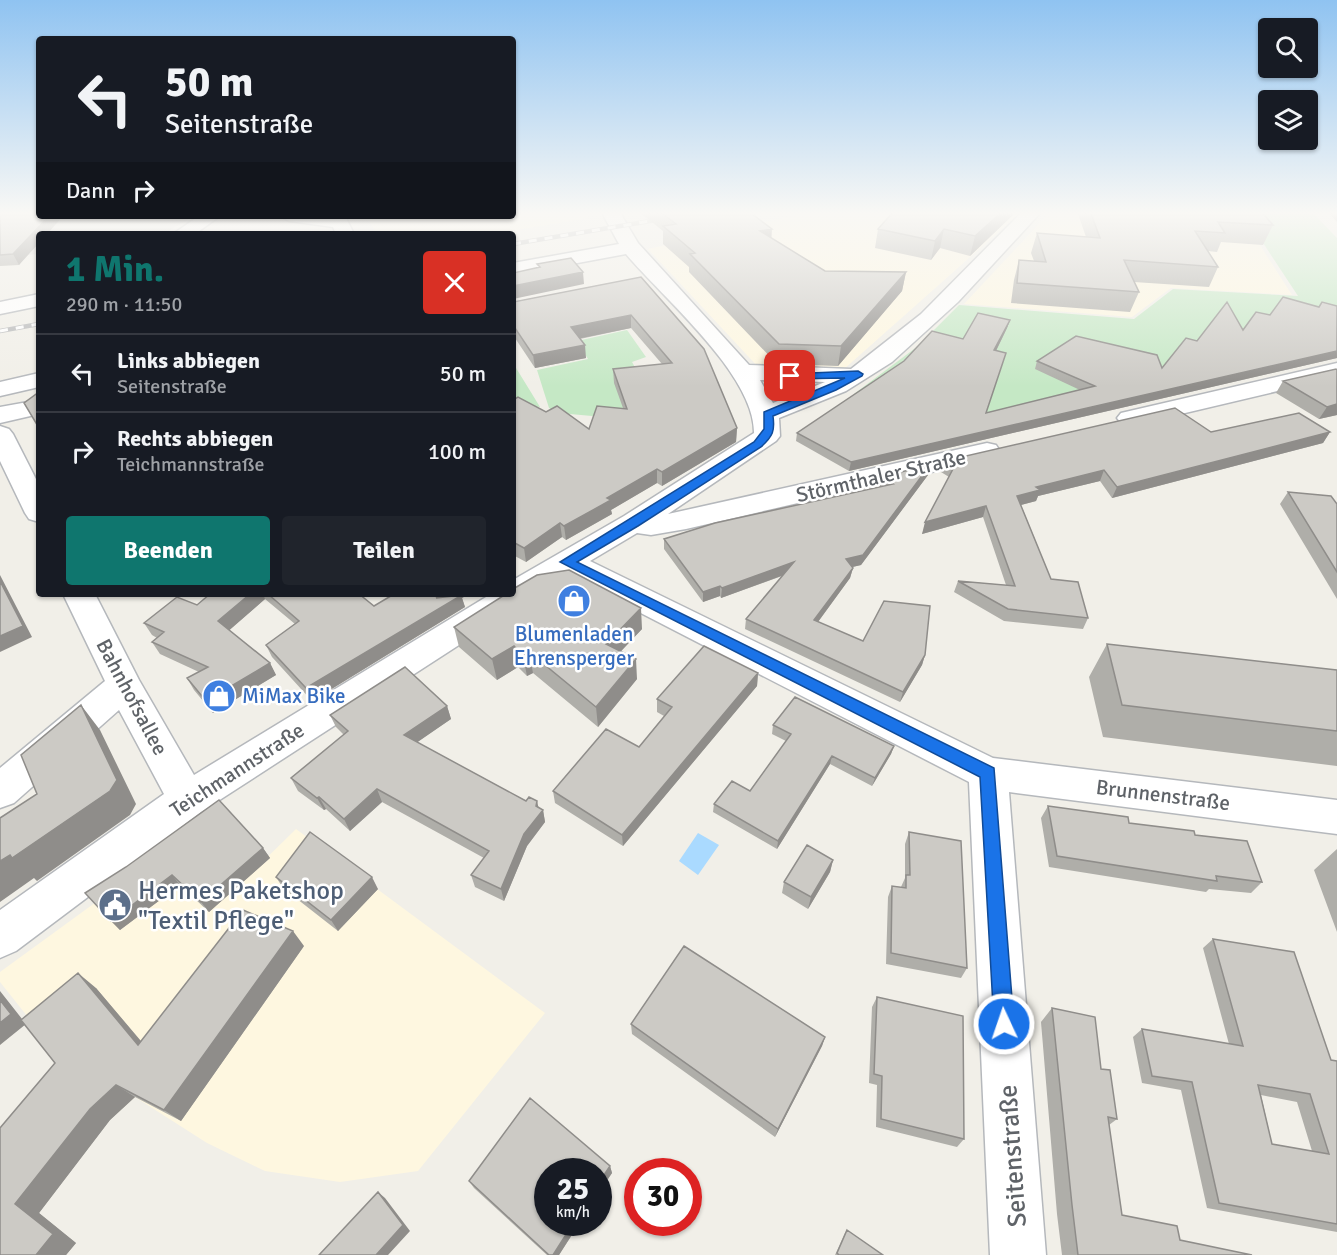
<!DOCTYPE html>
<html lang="de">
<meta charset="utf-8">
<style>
body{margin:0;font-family:Signika,sans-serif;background:#20242c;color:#f1f3f6;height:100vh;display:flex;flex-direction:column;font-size:22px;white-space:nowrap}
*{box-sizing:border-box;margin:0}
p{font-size:20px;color:#9ea1a6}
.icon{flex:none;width:33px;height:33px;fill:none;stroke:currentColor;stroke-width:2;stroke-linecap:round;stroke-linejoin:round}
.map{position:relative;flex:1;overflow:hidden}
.sheet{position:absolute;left:36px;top:231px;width:480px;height:366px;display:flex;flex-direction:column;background:#171b24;border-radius:6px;box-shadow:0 2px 4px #0004}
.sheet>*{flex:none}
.hud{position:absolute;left:36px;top:36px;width:480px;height:183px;border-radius:6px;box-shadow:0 2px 4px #0004;background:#171b24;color:#f1f3f6;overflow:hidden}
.buttons{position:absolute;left:1258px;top:18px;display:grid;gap:12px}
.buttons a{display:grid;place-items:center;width:60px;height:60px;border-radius:6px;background:#171b24;box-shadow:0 2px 4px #0004;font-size:30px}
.speed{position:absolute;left:534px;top:1158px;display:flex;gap:12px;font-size:30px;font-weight:700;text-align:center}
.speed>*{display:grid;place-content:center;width:78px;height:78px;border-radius:50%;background:#171b24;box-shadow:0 2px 4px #0004;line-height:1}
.speed small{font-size:15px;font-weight:400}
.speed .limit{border:9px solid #d22;background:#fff;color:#111}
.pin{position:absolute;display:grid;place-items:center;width:51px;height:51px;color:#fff;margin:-26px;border-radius:12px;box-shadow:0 3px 9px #0006}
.me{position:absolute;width:66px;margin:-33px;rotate:357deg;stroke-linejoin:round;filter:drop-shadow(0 0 4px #0008)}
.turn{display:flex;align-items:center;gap:21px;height:126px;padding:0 30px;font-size:27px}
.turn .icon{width:78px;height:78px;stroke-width:2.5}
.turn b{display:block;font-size:42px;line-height:51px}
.then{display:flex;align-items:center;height:57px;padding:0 30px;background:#0003;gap:12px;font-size:22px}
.round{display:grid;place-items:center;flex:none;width:63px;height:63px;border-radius:6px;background:#20242c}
.headline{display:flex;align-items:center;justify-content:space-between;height:102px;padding:0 30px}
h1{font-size:36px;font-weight:700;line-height:45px;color:#0f766e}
.action{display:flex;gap:12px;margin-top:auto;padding:12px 30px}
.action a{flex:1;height:69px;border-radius:6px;background:#0f766e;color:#fff;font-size:24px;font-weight:700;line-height:69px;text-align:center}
.action a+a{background:#20242c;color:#f1f3f6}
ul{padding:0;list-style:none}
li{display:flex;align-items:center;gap:18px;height:78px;padding:0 30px;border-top:2px solid #363941}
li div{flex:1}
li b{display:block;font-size:22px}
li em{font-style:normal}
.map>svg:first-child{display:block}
.commercial{fill:#fef7e0}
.industrial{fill:#e0deda}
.green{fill:#c5e8c5}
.water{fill:#aadaff}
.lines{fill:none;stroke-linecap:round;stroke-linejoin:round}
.minor-casing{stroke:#b5b8bc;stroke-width:3}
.minor{fill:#fff;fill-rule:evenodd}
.rail-casing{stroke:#b6b7b8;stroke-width:4.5}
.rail{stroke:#fff;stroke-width:3;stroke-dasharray:8;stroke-linecap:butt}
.wall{fill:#afaea9;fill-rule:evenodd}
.shaded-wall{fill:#8f8d8a}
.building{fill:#cccac5;stroke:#8f8d8a;stroke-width:1.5;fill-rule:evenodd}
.route{fill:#1a73e8;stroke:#114b97;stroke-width:1.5}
.labels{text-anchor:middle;stroke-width:5;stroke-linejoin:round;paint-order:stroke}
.street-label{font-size:21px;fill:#5f6368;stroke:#fff}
.shop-label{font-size:21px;fill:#366cbe;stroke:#fff}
.near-service-label{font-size:26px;fill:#4e5e75;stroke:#fff;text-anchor:start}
.near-street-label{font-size:26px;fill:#5f6368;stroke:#fff}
</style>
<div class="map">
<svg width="1337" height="1255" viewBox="0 0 1337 1255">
<rect width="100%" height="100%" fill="#f1efe8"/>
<path class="commercial" d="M 513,211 L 586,211 L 589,218 L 492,234 L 377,234 L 366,216 L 513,216 Z
M 813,211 L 1022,211 L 843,370 L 760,369 L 648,249 Z
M 1051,211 L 1238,211 L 1292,295 L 1171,288 L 1132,317 L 964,304 Z
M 296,829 L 545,1013 L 418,1171 L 340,1182 L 265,1171 L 207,1143 L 135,1097 L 110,1120 L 0,982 L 0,972 L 162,854 L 236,888 Z"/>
<path class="industrial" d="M 39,216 L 194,216 L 163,234 L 39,234 L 39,254 L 0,257 Z"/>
<path class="green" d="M 1242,211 L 1313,213 L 1337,238 L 1337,336 L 953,446 L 854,394 L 918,346 L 959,305 L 1134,319 L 1173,289 L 1298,296 Z
M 627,330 L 646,357 L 632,362 L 640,376 L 658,429 L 603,417 L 559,413 L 549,408 L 537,370 L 588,359 L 577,341 Z
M 513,363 L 540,407 L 513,405 Z"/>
<path class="water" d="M 698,833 L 719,845 L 698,875 L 679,861 Z"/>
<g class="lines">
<g class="minor-casing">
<path id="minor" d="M 601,211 L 619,211 L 638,243 L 749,365 L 851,369 L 921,314 L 1023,211 L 1042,211 L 958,302 L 892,362 L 846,391 L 779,418 L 780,436 L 776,441 L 668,514 L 987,443 L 996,445 L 1000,451 L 996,457 L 686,529 L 651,535 L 637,533 L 590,561 L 993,758 L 1337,800 L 1337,834 L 1009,792 L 1046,1255 L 990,1255 L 969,782 L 567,575 L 201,812 L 16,951 L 0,958 L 0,910 L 164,794 L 119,710 L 14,803 L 0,808 L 0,768 L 105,681 L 63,594 L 95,594 L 139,680 L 194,775 L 491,594 L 513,594 L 513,580 L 624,516 L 754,433 C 755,375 663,298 626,254 L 513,275 L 513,263 L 619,244 ZM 760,380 L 825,382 L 773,403 Z
M 199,216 L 220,216 L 195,234 L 173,234 Z
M 280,216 L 340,217 L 346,218 L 354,234 L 336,234 L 333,227 L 289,221 Z
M 39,294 L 39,306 L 0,314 L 0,302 Z
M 1337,363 L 1337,377 L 1130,426 L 1121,423 L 1117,418 L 1121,413 Z
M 39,373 L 39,387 L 0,396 L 0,382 Z
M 39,400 L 39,414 L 0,423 L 0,407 Z
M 0,426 L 9,429 L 13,434 L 39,485 L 39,522 L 29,519 L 25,513 L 0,461 Z"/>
</g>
<use href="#minor" class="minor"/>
<g class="rail-casing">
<path id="rail" d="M 513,244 L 668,218
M 0,331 L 39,324"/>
</g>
<use href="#rail" class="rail"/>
</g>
<path class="wall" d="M 0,211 L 63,216 L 47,234 L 39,234 L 19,265 L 0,266 Z
M 638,211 L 748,211 L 771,238 L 825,271 L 906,272 L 902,291 L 838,366 L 777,364 L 689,272 L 689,267 L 663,244 L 663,231 Z
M 1017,211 L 970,256 L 940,248 L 931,260 L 875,248 L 878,229 Z
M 1077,211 L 1261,211 L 1273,225 L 1263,245 L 1221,242 L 1217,252 L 1208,251 L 1218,267 L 1209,287 L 1134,282 L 1139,292 L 1130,312 L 1011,303 L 1014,280 L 1019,260 L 1034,261 L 1031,253 L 1037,233 L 1086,237 Z
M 1327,211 L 1337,211 L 1337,222 Z
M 641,277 L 737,428 L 736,442 L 662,486 L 657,483 L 611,510 L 612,514 L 566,540 L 562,537 L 526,562 L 513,555 L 513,400 L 589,429 L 623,408 L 614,383 L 613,369 L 662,364 L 631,328 L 580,339 L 586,358 L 535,368 L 513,335 L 513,302 Z
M 1319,307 L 1337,358 L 849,471 L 796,441 L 797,433 L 963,339 L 1010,320 L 1007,328 L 996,351 L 986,413 L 1080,390 L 1035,369 L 1037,361 L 1162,368 L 1197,341 L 1243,330 L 1270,315 Z
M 1336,369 L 1337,415 L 1319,419 L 1276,393 L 1283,381 Z
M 1211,432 L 1330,432 L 1323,443 L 1112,498 L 1100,481 L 1038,496 L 1036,501 L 1021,505 L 1051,579 L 1088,618 L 1083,629 L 1004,621 L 954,592 L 958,581 L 1006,585 L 983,517 L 922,534 L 949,477 L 941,472 L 944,461 Z
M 928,475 L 861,565 L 852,567 L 853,568 L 850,578 L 818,622 L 863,641 L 925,655 L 922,665 L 900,702 L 745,629 L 746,619 L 782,576 L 721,598 L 720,596 L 703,602 L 664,549 L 664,539 L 879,487 L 878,487 L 880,477 Z
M 1288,492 L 1337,504 L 1337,599 L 1280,504 Z
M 210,594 L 359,594 L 374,606 L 394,594 L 469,594 L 462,598 L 465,607 L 312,701 L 272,657 L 266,645 L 295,624 L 265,599 L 229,630 L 270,663 L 276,675 L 213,713 L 194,690 L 187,678 L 199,672 L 160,654 L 152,642 L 157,638 L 152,635 L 144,623 L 197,605 Z
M 454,627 L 642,629 L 621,651 L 637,679 L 598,727 L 533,673 L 527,676 L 518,667 L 497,680 L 459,647 Z
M 1107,644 L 1337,670 L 1337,766 L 1103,737 L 1089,677 Z
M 758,673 L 757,686 L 623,846 L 555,803 L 553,791 L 639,747 L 664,716 L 657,712 L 657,699 Z
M 447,706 L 451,719 L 417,742 L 543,810 L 545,822 L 527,846 L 504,901 L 475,887 L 471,875 L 484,858 L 382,802 L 350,831 L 326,809 L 324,810 L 298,791 L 291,778 L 344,735 L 336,727 L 330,715 Z
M 773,725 L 894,746 L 891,754 L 872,786 L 830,764 L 777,849 L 713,812 L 714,804 L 750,791 L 786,741 L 772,734 Z
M 1048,806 L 1129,823 L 1195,835 L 1262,882 L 1251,893 L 1209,889 L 1206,892 L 1049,867 L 1041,818 Z
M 909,832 L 967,968 L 961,978 L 886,964 L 888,897 L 892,886 L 901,887 L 905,878 L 905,844 Z
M 263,848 L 270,858 L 209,912 L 180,885 L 120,930 L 85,893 Z
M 1337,849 L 1337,932 L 1314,870 Z
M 833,860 L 830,872 L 808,909 L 782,893 L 784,882 Z
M 276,877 L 378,889 L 338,931 L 283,888 Z
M 1213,939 L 1331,1060 L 1337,1061 L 1337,1232 L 1207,1208 L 1181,1090 L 1142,1083 L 1133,1037 L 1142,1029 L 1229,1044 L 1203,948 ZM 1261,1095 L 1297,1102 L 1312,1151 L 1272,1144 Z
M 304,946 L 181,1121 L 135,1097 L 110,1120 L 39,1213 L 76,1243 L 66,1255 L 0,1255 L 55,1063 L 22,1019 L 96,988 L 141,1041 Z
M 877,997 L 964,1139 L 957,1147 L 876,1127 L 877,1085 L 869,1083 L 872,1007 Z
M 1052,1008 L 1101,1069 L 1117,1119 L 1109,1125 L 1122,1215 L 1180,1240 L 1252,1255 L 1062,1255 L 1057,1214 L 1041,1022 Z
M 631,1024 L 825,1037 L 822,1046 L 775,1137 L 632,1034 Z
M 610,1166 L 612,1173 L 559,1255 L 547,1255 L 474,1188 L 469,1181 Z
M 847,1230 L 883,1255 L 835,1255 L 845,1233 Z"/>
<path class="shaded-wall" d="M 1003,211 L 1017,211 L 970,256 L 975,236 Z
M 49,216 L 63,216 L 47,234 L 39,234 L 39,243 L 19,265 L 13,254 Z
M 772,229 L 771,246 L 760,231 Z
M 944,229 L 940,248 L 931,260 L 935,241 Z
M 583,272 L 584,284 L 513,299 L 513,286 Z
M 906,272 L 902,291 L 838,366 L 841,346 Z
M 631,315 L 631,328 L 572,340 L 571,327 Z
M 1010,320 L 1007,328 L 992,359 L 994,350 Z
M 585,345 L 586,358 L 535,368 L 533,355 Z
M 1337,351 L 1337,358 L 849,471 L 851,462 Z
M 1337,404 L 1337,415 L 1319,419 L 1327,407 Z
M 737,428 L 736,442 L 662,486 L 662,472 Z
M 1330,432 L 1323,443 L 1112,498 L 1117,487 Z
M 930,465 L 928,475 L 861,565 L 844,569 L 846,559 Z
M 657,469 L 657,483 L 611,510 L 612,514 L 566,540 L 564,526 L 607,498 Z
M 1104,470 L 1100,481 L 1038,496 L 1036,501 L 1013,507 L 1017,496 L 1036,487 Z
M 986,506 L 983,517 L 922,534 L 925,522 Z
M 560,523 L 562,537 L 526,562 L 524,548 Z
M 794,562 L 792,572 L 721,598 L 722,588 Z
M 853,568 L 850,578 L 812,630 L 814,620 Z
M 0,575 L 32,637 L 0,652 Z
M 720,586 L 720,596 L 703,602 L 703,592 Z
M 250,594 L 263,594 L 265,599 L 225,634 L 218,621 Z
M 444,594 L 469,594 L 462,598 L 465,607 L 312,701 L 306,688 L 436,598 Z
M 641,608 L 642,629 L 608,665 L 606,644 Z
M 514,646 L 518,667 L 497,680 L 492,659 Z
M 529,652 L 533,673 L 527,676 L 523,656 Z
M 925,655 L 922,665 L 900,702 L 903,692 Z
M 636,659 L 637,679 L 598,727 L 596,707 Z
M 270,663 L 276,675 L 213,713 L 206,701 Z
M 758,673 L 757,686 L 623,846 L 622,835 Z
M 81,705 L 100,730 L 136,804 L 130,815 L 37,881 L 34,878 L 0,902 L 0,861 L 10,855 Z
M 447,706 L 451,719 L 409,748 L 404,735 Z
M 894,746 L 891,754 L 872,786 L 875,778 Z
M 832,756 L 830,764 L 777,849 L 778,841 Z
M 377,789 L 382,802 L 350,831 L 344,819 Z
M 319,797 L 326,809 L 324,810 L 317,798 Z
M 537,801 L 540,814 L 543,810 L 545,822 L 527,846 L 504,901 L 501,889 Z
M 263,848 L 270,858 L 209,912 L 201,902 Z
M 833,860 L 830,872 L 808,909 L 811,897 Z
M 172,875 L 180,885 L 120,930 L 111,921 Z
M 372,877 L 378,889 L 338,931 L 331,920 Z
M 293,931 L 304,946 L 181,1121 L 164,1110 Z
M 78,973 L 96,988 L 155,1058 L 138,1045 Z
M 0,991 L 26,1024 L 0,1045 Z
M 825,1037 L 822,1046 L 775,1137 L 778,1129 Z
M 116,1085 L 135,1097 L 110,1120 L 39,1213 L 76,1243 L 66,1255 L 36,1255 L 15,1204 L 90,1109 Z
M 610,1166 L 612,1173 L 598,1193 L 598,1184 Z
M 378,1192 L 385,1198 L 410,1231 L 388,1255 L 376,1255 Z
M 574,1222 L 580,1222 L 559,1255 L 553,1255 Z"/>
<path class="building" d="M 0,211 L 39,211 L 39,216 L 49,216 L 13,254 L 0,255 Z
M 659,211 L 748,211 L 772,229 L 760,231 L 825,271 L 906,272 L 841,346 L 779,344 L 690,254 L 695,253 L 663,226 L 676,224 Z
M 894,211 L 1003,211 L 975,236 L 944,229 L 935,241 L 878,229 Z
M 1090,211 L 1261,211 L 1273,225 L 1218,222 L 1225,233 L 1195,231 L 1218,267 L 1124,260 L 1139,292 L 1017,283 L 1019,260 L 1046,262 L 1037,233 L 1100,238 Z
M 571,258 L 583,272 L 513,286 L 513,273 L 540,267 L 537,264 Z
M 641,277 L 704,349 L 737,428 L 662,472 L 657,469 L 607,498 L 611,500 L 564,526 L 560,523 L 524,548 L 513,542 L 513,400 L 518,397 L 546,412 L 557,406 L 589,429 L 597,406 L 627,409 L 613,369 L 672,363 L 631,315 L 571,327 L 585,345 L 533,355 L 513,325 L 513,302 Z
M 1283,297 L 1319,307 L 1322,302 L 1337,306 L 1337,351 L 851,462 L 797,433 L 904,361 L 932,331 L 963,339 L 978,313 L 1010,320 L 994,350 L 1006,353 L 986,413 L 1095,386 L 1037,361 L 1076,336 L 1157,355 L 1162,368 L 1186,338 L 1197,341 L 1227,302 L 1243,330 L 1256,312 L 1270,315 Z
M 1336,369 L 1337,370 L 1337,404 L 1327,407 L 1283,381 Z
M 39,392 L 39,428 L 24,403 Z
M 1175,408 L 1211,432 L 1299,413 L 1330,432 L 1117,487 L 1104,470 L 1036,487 L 1040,490 L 1017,496 L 1051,579 L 1078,582 L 1088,618 L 1008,609 L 958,581 L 1015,586 L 986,506 L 925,522 L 954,467 L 944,461 Z
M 930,465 L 863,555 L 846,559 L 853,568 L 814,620 L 863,641 L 884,601 L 930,606 L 925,655 L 903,692 L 746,619 L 794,562 L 722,588 L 720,586 L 703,592 L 664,539 L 715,523 L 893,484 L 880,477 Z
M 1288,492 L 1331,496 L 1337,504 L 1337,572 Z
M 569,570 L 641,608 L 606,644 L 636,659 L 596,707 L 529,652 L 523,656 L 514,646 L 492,659 L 454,627 L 506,594 L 513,594 L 513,589 L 537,575 Z
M 0,581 L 23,626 L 0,636 Z
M 210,594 L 250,594 L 218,621 L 270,663 L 206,701 L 187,678 L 208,667 L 152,642 L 164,632 L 144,623 L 177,597 L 197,605 Z
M 268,594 L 359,594 L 374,606 L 394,594 L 444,594 L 436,598 L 462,595 L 306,688 L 266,645 L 299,621 Z
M 1107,644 L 1337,670 L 1337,731 L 1122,705 Z
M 704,646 L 758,673 L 622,835 L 553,791 L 606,729 L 639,747 L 672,707 L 657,699 Z
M 405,667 L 447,706 L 404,735 L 526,801 L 529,797 L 537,801 L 536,806 L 543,810 L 524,834 L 501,889 L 471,875 L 489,851 L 377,789 L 344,819 L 319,797 L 317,798 L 291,778 L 348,731 L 330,715 Z
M 795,697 L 894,746 L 875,778 L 832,756 L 778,841 L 714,804 L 732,781 L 750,791 L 791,734 L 773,725 Z
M 81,705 L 117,780 L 110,791 L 12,858 L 10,855 L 0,861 L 0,818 L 37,794 L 21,755 Z
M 219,800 L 263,848 L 201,902 L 172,875 L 111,921 L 85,893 L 126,867 Z
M 1048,806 L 1128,817 L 1129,823 L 1194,831 L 1195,835 L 1247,841 L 1262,882 L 1216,876 L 1217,881 L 1057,856 Z
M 310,832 L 372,877 L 331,920 L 276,877 Z
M 909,832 L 961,841 L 967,968 L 891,953 L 892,886 L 906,888 L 906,875 L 910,875 Z
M 807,845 L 833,860 L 811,897 L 784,882 Z
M 243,910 L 293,931 L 164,1110 L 116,1085 L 90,1109 L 15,1204 L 53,1234 L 36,1255 L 0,1255 L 0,1128 L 55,1063 L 21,1020 L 78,973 L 138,1045 Z
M 1213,939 L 1294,952 L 1331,1060 L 1337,1061 L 1337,1224 L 1219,1203 L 1192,1082 L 1152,1076 L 1142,1029 L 1243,1046 ZM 1258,1085 L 1310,1094 L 1329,1154 L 1272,1144 Z
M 684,946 L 825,1037 L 778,1129 L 631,1024 Z
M 877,997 L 963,1016 L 964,1139 L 881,1119 L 882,1076 L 874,1074 Z
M 0,1000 L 11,1014 L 0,1023 Z
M 1052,1008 L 1095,1017 L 1101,1069 L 1110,1070 L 1117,1119 L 1108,1117 L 1122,1215 L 1177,1226 L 1180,1240 L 1252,1255 L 1078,1255 L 1072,1205 Z
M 530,1098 L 610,1166 L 598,1184 L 598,1172 L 548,1172 L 548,1222 L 574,1222 L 553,1255 L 549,1255 L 469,1181 Z
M 378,1192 L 403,1225 L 376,1255 L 319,1255 Z
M 847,1230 L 883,1255 L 839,1255 L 837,1253 Z"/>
<linearGradient id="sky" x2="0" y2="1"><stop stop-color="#8fc3f1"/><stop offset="0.55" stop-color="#f9f8f5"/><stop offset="1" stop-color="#f9f8f5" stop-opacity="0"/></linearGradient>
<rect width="1337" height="387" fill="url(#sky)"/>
<path class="route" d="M 858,371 L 863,374 L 862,376 L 836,390 L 773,416 C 775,431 773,436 761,447 L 638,526 L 577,562 L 994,768 L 1014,1024 L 1011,1031 L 1004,1034 L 997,1031 L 994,1024 L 980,777 L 560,562 L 754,442 L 764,429 L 764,412 L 845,378 L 790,379 L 785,376 L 787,374 Z"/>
<defs>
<g id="shop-disc" transform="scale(1.725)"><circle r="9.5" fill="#3f7fe0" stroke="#fff"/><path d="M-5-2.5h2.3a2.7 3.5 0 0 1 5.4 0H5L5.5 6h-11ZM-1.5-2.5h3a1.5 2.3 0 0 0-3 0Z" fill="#fff"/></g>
<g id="civic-disc" transform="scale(1.725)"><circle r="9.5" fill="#5c6f8a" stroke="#fff"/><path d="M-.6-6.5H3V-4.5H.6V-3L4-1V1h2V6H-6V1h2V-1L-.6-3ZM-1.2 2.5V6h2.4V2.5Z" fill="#fff"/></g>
</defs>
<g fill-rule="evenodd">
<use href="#shop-disc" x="574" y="601"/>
<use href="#shop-disc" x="219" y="696"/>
<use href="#civic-disc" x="115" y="905"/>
</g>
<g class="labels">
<g class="street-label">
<text transform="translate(881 476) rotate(-13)" y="7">Störmthaler Straße</text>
<text transform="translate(132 697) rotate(62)" y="7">Bahnhofsallee</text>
<text transform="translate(237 770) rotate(-33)" y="7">Teichmannstraße</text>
<text transform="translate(1163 795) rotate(7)" y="7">Brunnenstraße</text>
</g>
<g class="shop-label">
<text x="574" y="641">Blumenladen<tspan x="574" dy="24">Ehrensperger</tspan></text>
<text x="242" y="703" text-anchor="start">MiMax Bike</text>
</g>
<g class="near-service-label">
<text x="138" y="899">Hermes Paketshop<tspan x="138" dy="30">"Textil Pflege"</tspan></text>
</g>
<g class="near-street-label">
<text transform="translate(1012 1156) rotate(-94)" y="9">Seitenstraße</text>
</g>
</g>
</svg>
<div class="buttons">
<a><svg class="icon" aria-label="search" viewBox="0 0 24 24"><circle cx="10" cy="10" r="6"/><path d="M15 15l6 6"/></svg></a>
<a><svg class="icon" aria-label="layers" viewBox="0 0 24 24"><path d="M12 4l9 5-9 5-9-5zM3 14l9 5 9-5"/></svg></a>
</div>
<div class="speed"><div>25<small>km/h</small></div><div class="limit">30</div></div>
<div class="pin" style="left:790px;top:376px;background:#d93025"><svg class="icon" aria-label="arrive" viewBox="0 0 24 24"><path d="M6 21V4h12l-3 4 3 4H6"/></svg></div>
<svg class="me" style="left:1004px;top:1024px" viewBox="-20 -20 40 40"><circle r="17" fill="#1a73e8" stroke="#fff" stroke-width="3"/><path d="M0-11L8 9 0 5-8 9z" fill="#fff"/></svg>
<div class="hud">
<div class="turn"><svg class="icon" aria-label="left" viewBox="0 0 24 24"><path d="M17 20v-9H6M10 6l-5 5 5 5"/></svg><div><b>50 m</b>Seitenstraße</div></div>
<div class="then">Dann<svg class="icon" aria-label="right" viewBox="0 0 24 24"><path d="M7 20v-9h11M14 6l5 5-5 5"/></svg></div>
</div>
<section class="sheet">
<div class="headline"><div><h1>1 Min.</h1><p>290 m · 11:50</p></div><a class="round" style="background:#d93025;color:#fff"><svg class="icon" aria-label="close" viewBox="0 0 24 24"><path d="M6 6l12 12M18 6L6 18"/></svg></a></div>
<ul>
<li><svg class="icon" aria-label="left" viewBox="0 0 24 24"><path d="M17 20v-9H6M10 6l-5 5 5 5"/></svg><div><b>Links abbiegen</b><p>Seitenstraße</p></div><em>50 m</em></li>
<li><svg class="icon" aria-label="right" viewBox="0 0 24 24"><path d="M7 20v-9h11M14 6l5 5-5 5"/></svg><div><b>Rechts abbiegen</b><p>Teichmannstraße</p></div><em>100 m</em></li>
</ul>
<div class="action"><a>Beenden</a><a>Teilen</a></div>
</section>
</div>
